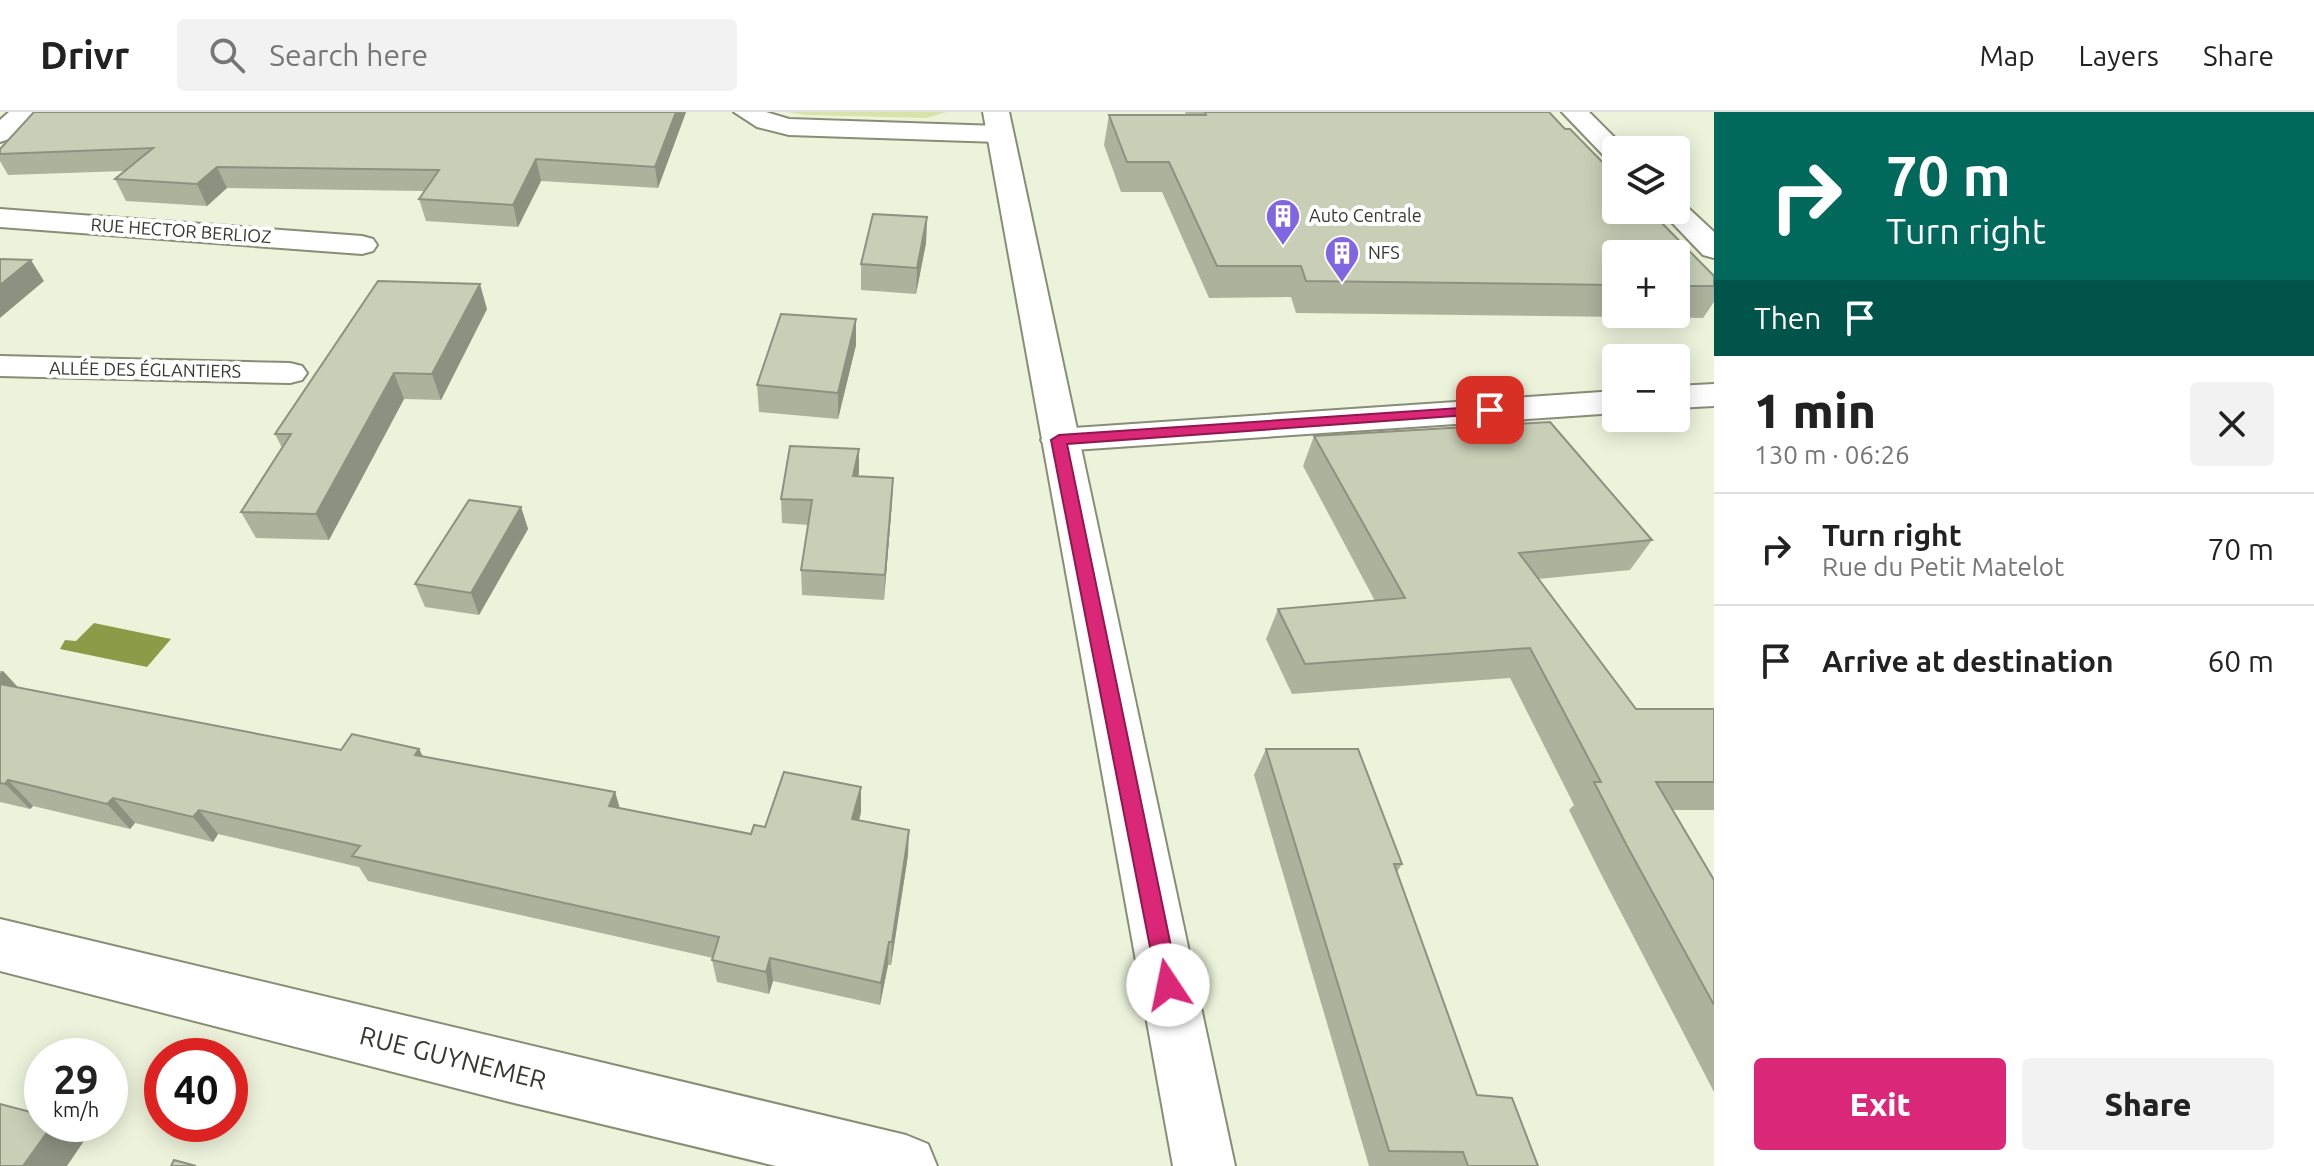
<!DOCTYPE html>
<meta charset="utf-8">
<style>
body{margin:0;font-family:Ubuntu,sans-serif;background:#f2f2f2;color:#222;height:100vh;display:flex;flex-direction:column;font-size:30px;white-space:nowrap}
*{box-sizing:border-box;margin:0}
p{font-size:26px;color:#767676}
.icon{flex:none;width:44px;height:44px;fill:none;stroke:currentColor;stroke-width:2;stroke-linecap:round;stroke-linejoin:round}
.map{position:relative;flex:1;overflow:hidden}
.panel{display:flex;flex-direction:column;background:#fff;width:600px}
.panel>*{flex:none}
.guide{background:#00695c;color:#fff;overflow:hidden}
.tools{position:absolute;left:1602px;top:24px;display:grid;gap:16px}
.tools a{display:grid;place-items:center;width:88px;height:88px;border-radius:8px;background:#fff;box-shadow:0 4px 20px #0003;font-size:40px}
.speed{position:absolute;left:24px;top:926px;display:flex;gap:16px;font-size:40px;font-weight:700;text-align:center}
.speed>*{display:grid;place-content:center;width:104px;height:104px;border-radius:50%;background:#fff;box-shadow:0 4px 20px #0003;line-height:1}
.speed small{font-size:20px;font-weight:400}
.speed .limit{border:12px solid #d22;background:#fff;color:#111}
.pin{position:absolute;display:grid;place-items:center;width:68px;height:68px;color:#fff;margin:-34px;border-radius:16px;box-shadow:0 4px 12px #0006}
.me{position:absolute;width:88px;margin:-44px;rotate:349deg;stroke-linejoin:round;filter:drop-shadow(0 0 6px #0008)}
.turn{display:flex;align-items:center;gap:28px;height:168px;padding:0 40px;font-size:36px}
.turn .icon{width:104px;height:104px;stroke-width:2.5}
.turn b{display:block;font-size:56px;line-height:68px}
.then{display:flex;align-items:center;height:76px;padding:0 40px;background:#0003;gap:16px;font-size:30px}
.round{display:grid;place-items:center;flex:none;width:84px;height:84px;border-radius:8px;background:#f2f2f2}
.headline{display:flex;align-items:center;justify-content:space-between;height:136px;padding:0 40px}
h1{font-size:48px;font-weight:800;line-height:60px}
.action{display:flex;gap:16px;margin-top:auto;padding:16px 40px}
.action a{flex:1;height:92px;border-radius:8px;background:#db2777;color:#fff;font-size:32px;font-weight:800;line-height:92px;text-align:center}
.action a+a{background:#f2f2f2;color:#222}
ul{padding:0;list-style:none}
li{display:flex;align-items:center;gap:24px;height:112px;padding:0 40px;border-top:2px solid #e0e0e0}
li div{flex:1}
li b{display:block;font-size:30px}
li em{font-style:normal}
header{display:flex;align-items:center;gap:48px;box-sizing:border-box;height:112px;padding:0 40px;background:#fff;border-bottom:2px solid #e0e0e0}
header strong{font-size:38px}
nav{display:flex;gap:44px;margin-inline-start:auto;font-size:28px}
.search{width:560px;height:72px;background:#f2f2f2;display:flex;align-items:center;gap:20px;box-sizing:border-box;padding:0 28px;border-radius:8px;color:#767676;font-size:30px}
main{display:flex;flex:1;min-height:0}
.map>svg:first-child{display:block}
.green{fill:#d7e4a9}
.water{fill:#8c9b48}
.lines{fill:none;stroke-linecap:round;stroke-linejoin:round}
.minor-casing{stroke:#888d76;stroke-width:4}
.tertiary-casing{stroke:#888d76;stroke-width:4}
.minor{fill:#fff;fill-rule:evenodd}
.tertiary{fill:#fff;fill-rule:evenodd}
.wall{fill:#adb29d;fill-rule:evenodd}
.shaded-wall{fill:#8d9180}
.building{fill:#c9cfb7;stroke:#8d9180;stroke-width:2}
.route{fill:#db2777;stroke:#8e194d;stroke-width:2}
.labels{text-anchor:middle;stroke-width:8;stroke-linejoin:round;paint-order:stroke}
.far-poi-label{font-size:18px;fill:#36382e;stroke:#fff;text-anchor:start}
.far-street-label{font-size:18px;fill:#36382e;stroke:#fff}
.near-street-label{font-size:26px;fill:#36382e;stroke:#fff}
</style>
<header>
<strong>Drivr</strong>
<div class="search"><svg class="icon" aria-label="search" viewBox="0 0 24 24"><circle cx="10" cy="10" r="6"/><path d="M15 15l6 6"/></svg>Search here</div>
<nav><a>Map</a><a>Layers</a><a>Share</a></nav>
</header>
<main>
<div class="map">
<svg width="1714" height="1054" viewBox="0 0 1714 1054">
<rect width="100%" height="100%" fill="#edf3db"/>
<path class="green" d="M 788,0 L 946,0 L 927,6 L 805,3 Z"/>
<path class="water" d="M 94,511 L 171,527 L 147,555 L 60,537 L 65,528 L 76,529 Z"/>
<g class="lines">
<g class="minor-casing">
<path id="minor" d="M 9,0 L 37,0 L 9,27 L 0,30 L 0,8 Z
M 734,0 L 766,0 L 789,7 L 999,14 L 1008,17 L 1012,22 L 1008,27 L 999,30 L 789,23 L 757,15 Z
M 1562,0 L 1589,0 L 1627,38 L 1616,38 L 1616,49 L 1607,47 Z
M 1676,90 L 1684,92 L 1714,120 L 1714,146 L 1703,143 L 1660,98 L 1676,98 Z
M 0,97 L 362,124 L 373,127 L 377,133 L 373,139 L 362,142 L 0,115 Z
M 0,244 L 290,251 L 302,254 L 307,261 L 302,268 L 290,271 L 0,264 Z
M 1714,272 L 1714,294 L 1676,296 L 1676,274 Z
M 1616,279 L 1616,301 L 1059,339 L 1046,336 L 1041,328 L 1046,320 L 1059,317 Z
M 0,807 L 906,1023 L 928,1032 L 937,1054 L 776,1054 L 510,990 L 0,859 Z"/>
</g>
<g class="tertiary-casing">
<path id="tertiary" d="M 983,0 L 1009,0 L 1235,1054 L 1173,1054 Z"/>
</g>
<use href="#minor" class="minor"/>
<use href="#tertiary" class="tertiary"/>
</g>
<path class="wall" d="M 686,0 L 658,76 L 541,69 L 518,115 L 426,109 L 419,87 L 424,79 L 227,76 L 207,94 L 126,89 L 115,67 L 125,59 L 8,63 L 0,49 L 0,37 Z
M 1185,0 L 1549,0 L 1565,17 L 1714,164 L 1714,190 L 1703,206 L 1296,201 L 1291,185 L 1209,186 L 1162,80 L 1121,80 L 1104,33 L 1109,3 L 1186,3 ZM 1616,142 L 1676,142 L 1676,202 L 1616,202 Z
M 927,105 L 926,131 L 916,182 L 861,178 L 861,152 Z
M 487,197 L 441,288 L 404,287 L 329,428 L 256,426 L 241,400 L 282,336 L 275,322 Z
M 856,233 L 838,307 L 759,300 L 757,273 Z
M 1314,324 L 1652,428 L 1630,458 L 1538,467 L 1636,597 L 1714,597 L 1714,698 L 1673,698 L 1714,768 L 1714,980 L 1600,760 L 1569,698 L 1574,693 L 1510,566 L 1292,582 L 1266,527 L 1278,497 L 1375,489 L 1303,354 Z
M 859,337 L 858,364 L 893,366 L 892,390 L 884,488 L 802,483 L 801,458 L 808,413 L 782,411 L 781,387 Z
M 521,395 L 528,417 L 479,503 L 425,495 L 415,472 Z
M 0,559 L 3,559 L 17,575 L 341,638 L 419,637 L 423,645 L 615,680 L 620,696 L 751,722 L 765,715 L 861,700 L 859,708 L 908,743 L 891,853 L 888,853 L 880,893 L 773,869 L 769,882 L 717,870 L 712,848 L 713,846 L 368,769 L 359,755 L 218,722 L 213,730 L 135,711 L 130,717 L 33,694 L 30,697 L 0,690 Z
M 1266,637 L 1402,752 L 1397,760 L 1477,983 L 1538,1054 L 1369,1054 L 1254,663 Z"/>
<path class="shaded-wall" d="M 676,0 L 686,0 L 658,76 L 655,55 Z
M 536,47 L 541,69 L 518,115 L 513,93 Z
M 217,55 L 227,76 L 207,94 L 197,72 Z
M 927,105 L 926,131 L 916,182 L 917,156 Z
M 31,148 L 44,169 L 0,206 L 0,173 Z
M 480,172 L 487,197 L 441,288 L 432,262 Z
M 856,207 L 856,233 L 838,307 L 838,281 Z
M 394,261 L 404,287 L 329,428 L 316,402 Z
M 859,337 L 859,361 L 853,388 L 853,364 Z
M 893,366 L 892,390 L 884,488 L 885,463 Z
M 521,395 L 528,417 L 479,503 L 471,481 Z
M 3,559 L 27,585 L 0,579 L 0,562 Z
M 419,637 L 432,662 L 415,643 Z
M 8,668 L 33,694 L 30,697 L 5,672 Z
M 861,675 L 861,700 L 853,732 L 852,707 Z
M 615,680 L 622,705 L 609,694 Z
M 113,686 L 135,711 L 130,717 L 107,692 Z
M 199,698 L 218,722 L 213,730 L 193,705 Z
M 909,718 L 908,743 L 891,853 L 892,830 Z
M 889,830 L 888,853 L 880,893 L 881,871 Z
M 770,846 L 773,869 L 769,882 L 766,860 Z
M 53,1012 L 65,1012 L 86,1026 L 67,1054 L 23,1054 Z"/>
<path class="building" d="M 34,0 L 676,0 L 655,55 L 536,47 L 513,93 L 419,87 L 439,58 L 217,55 L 197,72 L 115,67 L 153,36 L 0,42 L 0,37 Z
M 1205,0 L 1549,0 L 1565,17 L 1570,17 L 1616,64 L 1616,98 L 1649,98 L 1714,164 L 1714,174 L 1676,174 L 1676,142 L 1616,142 L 1616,173 L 1306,169 L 1301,154 L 1217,154 L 1169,50 L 1127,50 L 1109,3 L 1206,3 Z
M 873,102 L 927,105 L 917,156 L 861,152 Z
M 0,147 L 31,148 L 0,173 Z
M 378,169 L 480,172 L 432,262 L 394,261 L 316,402 L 241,400 L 291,322 L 275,322 Z
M 781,202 L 856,207 L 838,281 L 757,273 Z
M 1550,310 L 1652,428 L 1519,441 L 1636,597 L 1714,597 L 1714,670 L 1656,670 L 1714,768 L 1714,893 L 1626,732 L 1594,670 L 1601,670 L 1530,536 L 1305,552 L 1278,497 L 1405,486 L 1314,324 Z
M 790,334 L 859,337 L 853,364 L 893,366 L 885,463 L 801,458 L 812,388 L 781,387 Z
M 469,388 L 521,395 L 471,481 L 415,472 Z
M 0,572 L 341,638 L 352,622 L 419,637 L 415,643 L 615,680 L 609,694 L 751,722 L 754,713 L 765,715 L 784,660 L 861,675 L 852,707 L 909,718 L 892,830 L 889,830 L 881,871 L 770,846 L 766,860 L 712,848 L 719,825 L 352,744 L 360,734 L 199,698 L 193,705 L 113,686 L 107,692 L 8,668 L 5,672 L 0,671 Z
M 1266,637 L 1358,637 L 1402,752 L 1394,752 L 1477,983 L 1512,986 L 1538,1054 L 1468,1054 L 1463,1040 L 1389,1039 Z
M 0,992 L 42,1003 L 42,1012 L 53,1012 L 23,1054 L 0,1054 Z
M 174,1048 L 196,1054 L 171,1054 Z"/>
<path class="route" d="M 1490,294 L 1495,295 L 1495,301 L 1067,332 L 1179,873 L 1176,881 L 1168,884 L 1159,881 L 1051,328 L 1059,323 Z"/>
<defs>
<g id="building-pin" transform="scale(1.8)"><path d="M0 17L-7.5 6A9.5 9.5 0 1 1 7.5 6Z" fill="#8066e1" stroke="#fff"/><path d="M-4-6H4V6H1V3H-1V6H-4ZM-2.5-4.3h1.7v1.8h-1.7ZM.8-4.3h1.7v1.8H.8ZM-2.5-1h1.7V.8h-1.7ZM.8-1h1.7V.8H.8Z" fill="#fff"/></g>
</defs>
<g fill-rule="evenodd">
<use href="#building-pin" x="1283" y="104"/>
<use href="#building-pin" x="1342" y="141"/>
</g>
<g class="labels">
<g class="far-poi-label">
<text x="1309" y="110">Auto Centrale</text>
<text x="1368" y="147">NFS</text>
</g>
<g class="far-street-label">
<text transform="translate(181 119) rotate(4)" y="6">RUE HECTOR BERLIOZ</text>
<text transform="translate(145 258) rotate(1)" y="6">ALLÉE DES ÉGLANTIERS</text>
</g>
<g class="near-street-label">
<text transform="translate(453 946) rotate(14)" y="9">RUE GUYNEMER</text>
</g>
</g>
</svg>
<div class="tools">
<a><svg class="icon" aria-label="layers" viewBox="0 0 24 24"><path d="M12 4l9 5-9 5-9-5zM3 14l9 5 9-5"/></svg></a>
<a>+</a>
<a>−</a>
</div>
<div class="speed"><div>29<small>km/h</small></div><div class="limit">40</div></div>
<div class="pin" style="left:1490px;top:298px;background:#d93025"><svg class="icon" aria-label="arrive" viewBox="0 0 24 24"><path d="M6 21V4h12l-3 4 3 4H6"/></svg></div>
<svg class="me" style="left:1168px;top:873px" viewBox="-20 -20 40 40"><circle r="19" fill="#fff"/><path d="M0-13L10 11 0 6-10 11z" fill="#db2777"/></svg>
</div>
<section class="panel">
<div class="guide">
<div class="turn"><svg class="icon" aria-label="right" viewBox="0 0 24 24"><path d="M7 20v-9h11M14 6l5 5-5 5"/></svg><div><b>70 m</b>Turn right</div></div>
<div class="then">Then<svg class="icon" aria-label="arrive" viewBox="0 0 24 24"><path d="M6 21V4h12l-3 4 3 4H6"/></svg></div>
</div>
<div class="headline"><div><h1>1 min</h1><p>130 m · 06:26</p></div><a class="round"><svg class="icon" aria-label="close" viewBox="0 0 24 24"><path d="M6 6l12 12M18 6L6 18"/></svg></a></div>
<ul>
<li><svg class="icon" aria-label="right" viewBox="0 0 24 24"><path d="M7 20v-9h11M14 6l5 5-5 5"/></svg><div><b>Turn right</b><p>Rue du Petit Matelot</p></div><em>70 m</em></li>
<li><svg class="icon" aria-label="arrive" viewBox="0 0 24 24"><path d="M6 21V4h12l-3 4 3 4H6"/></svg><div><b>Arrive at destination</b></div><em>60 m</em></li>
</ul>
<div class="action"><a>Exit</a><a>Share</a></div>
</section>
</main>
